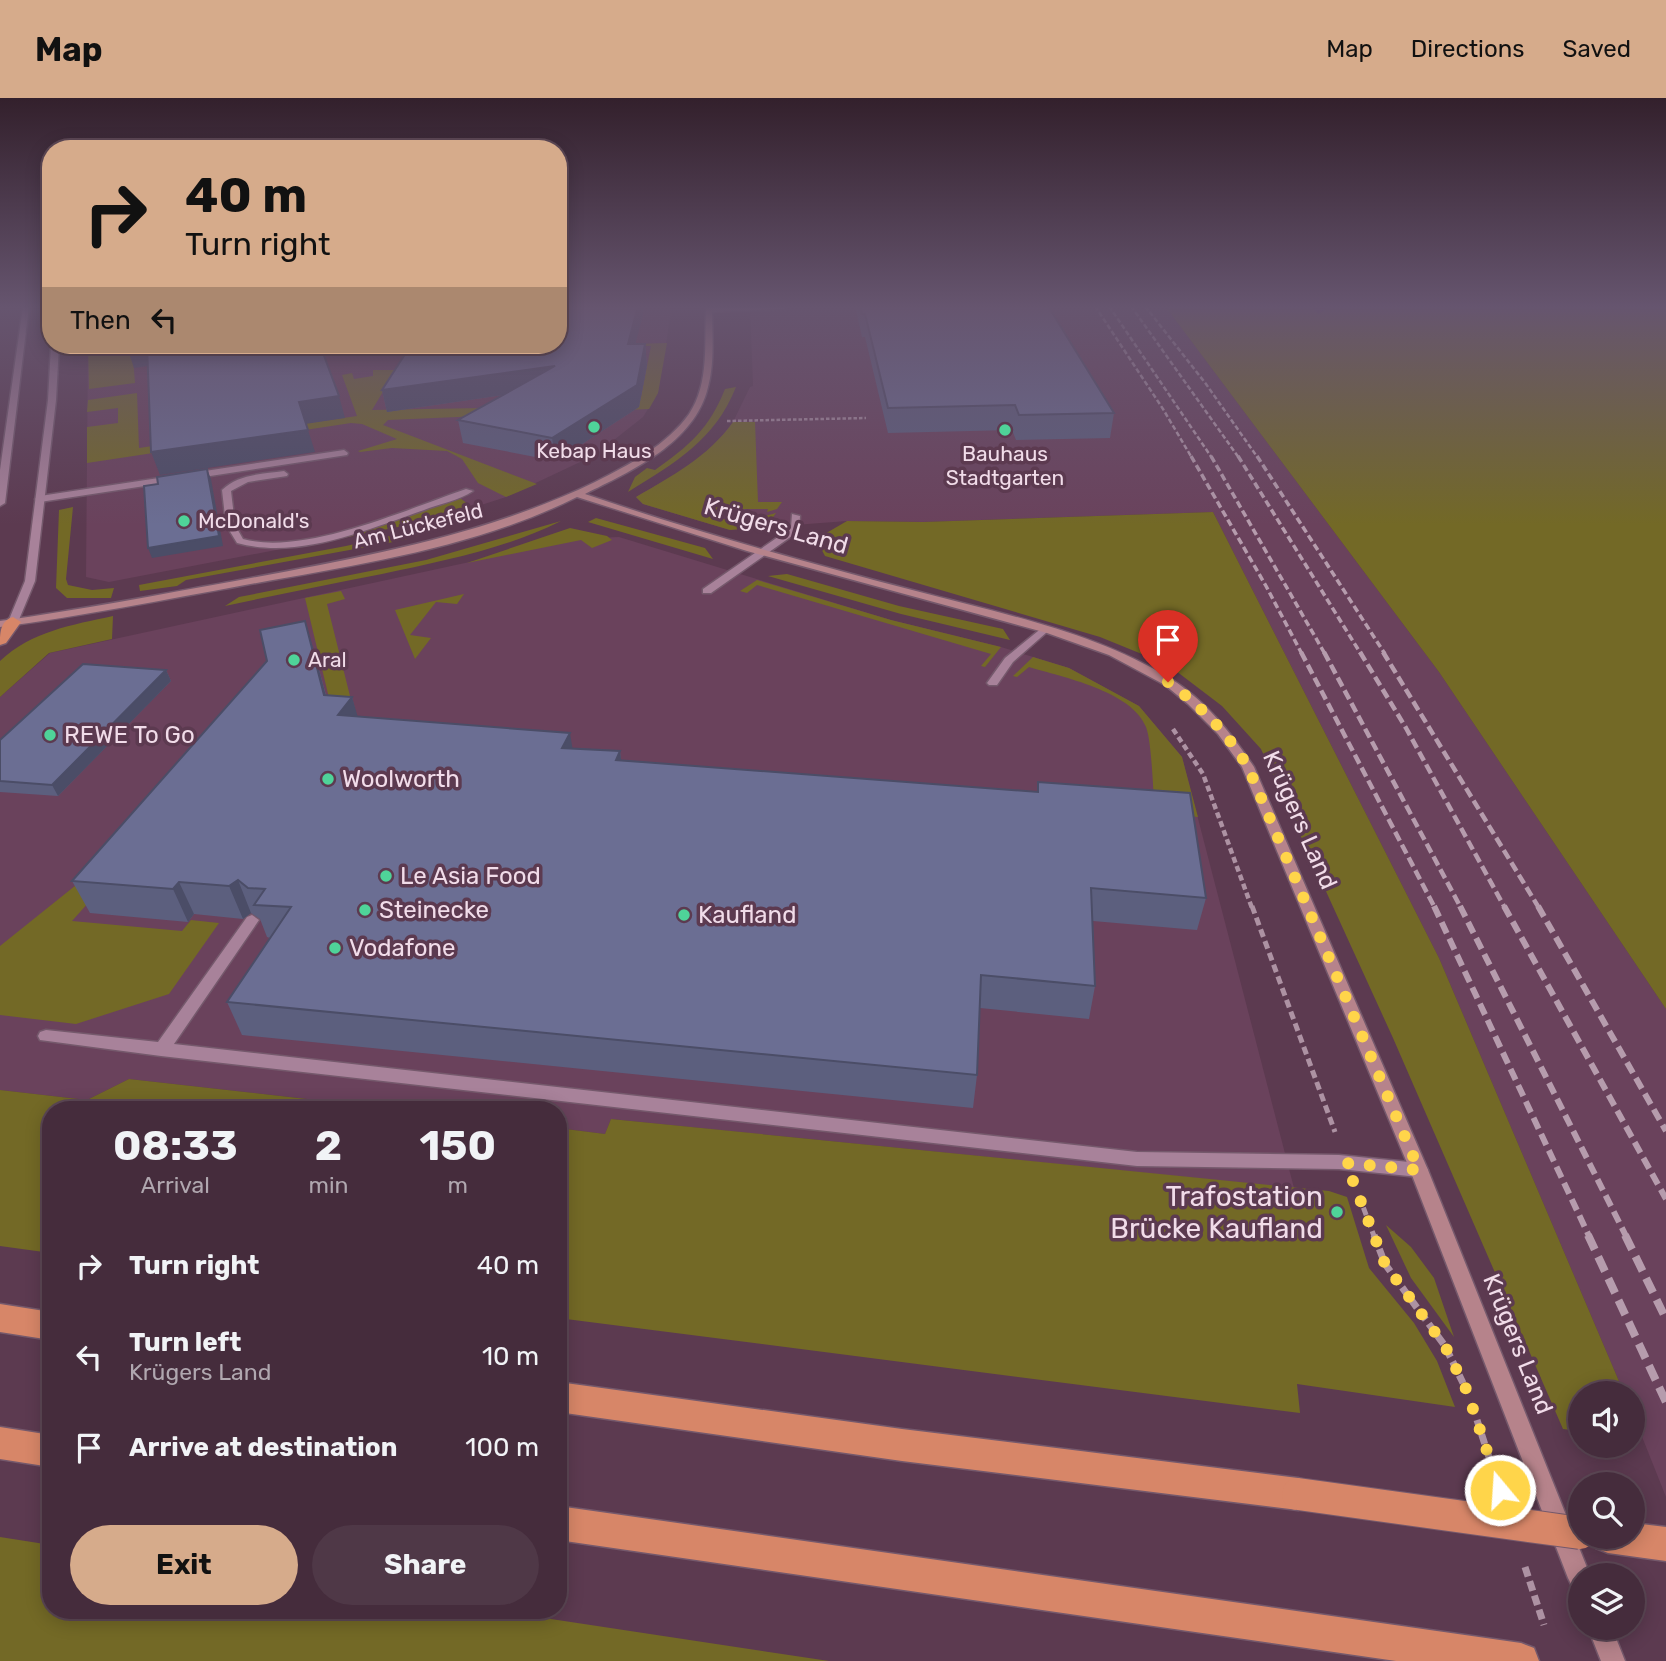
<!DOCTYPE html>
<meta charset="utf-8">
<style>
body{margin:0;font-family:Rubik,sans-serif;background:#4f3847;color:#f1f3f6;height:100vh;display:flex;flex-direction:column;font-size:26px;white-space:nowrap}
*{box-sizing:border-box;margin:0}
p{font-size:23px;color:#b0a7af}
.icon{flex:none;width:38px;height:38px;fill:none;stroke:currentColor;stroke-width:2;stroke-linecap:round;stroke-linejoin:round}
.map{position:relative;flex:1;overflow:hidden}
.sheet{position:absolute;left:42px;top:1003px;width:525px;height:518px;display:flex;flex-direction:column;background:#452c3c;border-radius:28px;box-shadow:0 4px 18px #0003,0 0 0 2px #5d4856}
.sheet>*{flex:none}
.hud{position:absolute;left:42px;top:42px;width:525px;height:214px;border-radius:28px;box-shadow:0 4px 18px #0003,0 0 0 2px #5d4856;background:#d6ab8b;color:#111;overflow:hidden}
.fabs{position:absolute;left:1568px;top:1283px;display:grid;gap:14px}
.fabs a{display:grid;place-items:center;width:77px;height:77px;border-radius:50%;background:#452c3c;box-shadow:0 4px 18px #0003,0 0 0 2px #5d4856;font-size:35px}
.pin{position:absolute;display:grid;place-items:center;width:60px;height:60px;color:#fff;margin:-72px -30px;border-radius:50% 50% 50% 0;rotate:-45deg;box-shadow:0 0 7px #0007}
.pin .icon{rotate:45deg}
.me{position:absolute;width:77px;margin:-38px;rotate:342deg;stroke-linejoin:round;filter:drop-shadow(0 0 5px #0008)}
.turn{display:flex;align-items:center;gap:24px;height:147px;padding:0 28px;font-size:32px}
.turn .icon{width:91px;height:91px;stroke-width:2.5}
.turn b{display:block;font-size:49px;line-height:60px}
.then{display:flex;align-items:center;height:66px;padding:0 28px;background:#0003;gap:14px;font-size:26px}
.eta{display:flex;justify-content:space-evenly;align-items:center;height:119px;text-align:center}
.eta b{font-size:42px;font-weight:700;line-height:49px}
.cta{display:flex;gap:14px;margin-top:auto;padding:14px 28px}
.cta a{flex:1;height:80px;border-radius:42px;background:#d6ab8b;color:#111;font-size:28px;font-weight:700;line-height:80px;text-align:center}
.cta a+a{background:#4f3847;color:#f1f3f6}
ul{padding:0;list-style:none}
li{display:flex;align-items:center;gap:21px;height:91px;padding:0 28px}
li div{flex:1}
li b{display:block;font-size:26px}
li em{font-style:normal}
header{display:flex;align-items:center;gap:42px;box-sizing:border-box;height:98px;padding:0 35px;background:#d6ab8b;color:#111}
header strong{font-size:33px}
nav{display:flex;gap:38px;margin-inline-start:auto;font-size:24px}
.map>svg:first-child{display:block}
.built{fill:#6a425c}
.green{fill:#736926}
.lines{fill:none;stroke-linecap:round;stroke-linejoin:round}
.lane-casing{stroke:#75596c;stroke-width:3}
.street-casing{stroke:#75596c;stroke-width:3}
.secondary-casing{stroke:#75596c;stroke-width:3}
.highway-casing{stroke:#75596c;stroke-width:3}
.path-far3{stroke:#ad92a3;stroke-width:2.5;stroke-dasharray:3.5 2;stroke-linecap:butt}
.path-far2{stroke:#ad92a3;stroke-width:4.5;stroke-dasharray:6 3.5;stroke-linecap:butt}
.path-far1{stroke:#ad92a3;stroke-width:5;stroke-dasharray:8 4.5;stroke-linecap:butt}
.path{stroke:#ad92a3;stroke-width:7;stroke-dasharray:10 5;stroke-linecap:butt}
.lane{fill:#a8829a;fill-rule:evenodd}
.street{fill:#a8829a;fill-rule:evenodd}
.secondary{fill:#b6838b;fill-rule:evenodd}
.highway{fill:#d78668;fill-rule:evenodd}
.rail-far4{stroke:#b69cad;stroke-width:2.5;stroke-dasharray:5 2.5;stroke-linecap:butt}
.rail-far3{stroke:#b69cad;stroke-width:3.5;stroke-dasharray:7 3.5;stroke-linecap:butt}
.rail-far2{stroke:#b69cad;stroke-width:4.5;stroke-dasharray:10 4.5;stroke-linecap:butt}
.rail-far1{stroke:#b69cad;stroke-width:6;stroke-dasharray:12 6;stroke-linecap:butt}
.rail{stroke:#b69cad;stroke-width:8;stroke-dasharray:16 8;stroke-linecap:butt}
.highway-bridge-casing{stroke:#75596c;stroke-width:34;stroke-linecap:butt}
.highway-bridge{stroke:#d78668;stroke-width:32}
.wall{fill:#5c5f7e}
.shaded-wall{fill:#4b4d67}
.building{fill:#6b6e93;stroke:#4b4d67;stroke-width:2}
.route{stroke:#ffd54a;stroke-width:12;stroke-dasharray:0 21.6}
.poi-dot{fill:#4fd399;stroke:#5c3a50;stroke-width:2.5}
.labels{text-anchor:middle;stroke-width:7;stroke-linejoin:round;paint-order:stroke}
.far-poi-label{font-size:21px;fill:#f1dce9;stroke:#5c3a50}
.far-street-label{font-size:21px;fill:#f1dce9;stroke:#5c3a50}
.street-label{font-size:24px;fill:#f1dce9;stroke:#5c3a50}
.poi-label{font-size:24px;fill:#f1dce9;stroke:#5c3a50;text-anchor:start}
.near-poi-label{font-size:28px;fill:#f1dce9;stroke:#5c3a50;text-anchor:end}
</style>
<header>
<strong>Map</strong>
<nav><a>Map</a><a>Directions</a><a>Saved</a></nav>
</header>
<div class="map">
<svg width="1666" height="1563" viewBox="0 0 1666 1563">
<rect width="100%" height="100%" fill="#5c3a50"/>
<path class="built" d="M 558,208 L 672,208 L 658,295 L 643,319 L 595,357 L 506,399 L 438,421 L 109,484 L 86,479 L 88,247 L 558,247 Z
M 750,208 L 1165,208 L 1439,574 L 1666,911 L 1666,1399 L 1633,1316 L 1633,1295 L 1624,1295 L 1439,860 L 1213,414 L 923,424 L 847,423 L 730,432 L 643,406 L 636,399 L 688,369 L 715,347 L 733,324 L 750,289 L 753,288 Z
M 619,439 L 891,522 L 1001,549 L 1069,570 L 1139,608 L 1182,659 L 1294,1090 L 611,1021 L 605,1036 L 558,1030 L 558,1012 L 395,1011 L 129,981 L 87,1002 L 0,992 L 0,599 L 50,555 L 576,441 Z"/>
<path class="green" d="M 1165,208 L 1311,208 L 1318,216 L 1332,208 L 1666,208 L 1666,911 L 1439,574 Z
M 667,245 L 658,295 L 649,311 L 388,322 L 383,327 L 537,386 L 506,399 L 478,385 L 462,361 L 447,353 L 392,350 L 360,354 L 358,353 L 397,341 L 362,326 L 351,325 L 87,365 L 87,329 L 118,325 L 118,310 L 87,314 L 88,302 L 137,295 L 139,350 L 357,318 L 342,277 L 352,275 L 354,281 L 373,278 L 373,272 L 396,272 L 372,312 L 591,308 L 641,299 L 651,248 L 632,248 L 632,246 Z
M 88,247 L 132,247 L 135,285 L 89,291 Z
M 736,289 C 715,342 675,365 628,394 L 635,379 L 647,370 L 655,372 C 689,348 709,331 725,291 Z
M 733,324 L 755,324 L 758,404 L 782,404 L 777,411 L 767,414 L 768,411 L 722,411 L 720,421 L 764,421 L 765,418 L 776,415 L 766,429 L 730,432 L 643,406 L 636,399 C 672,378 708,359 733,324 Z
M 460,400 L 473,410 L 438,421 L 323,444 Z
M 73,409 L 66,481 L 68,487 L 92,492 L 114,490 L 111,500 L 67,500 L 56,490 L 59,412 Z
M 1213,414 L 1439,860 L 1624,1295 L 1580,1295 L 1580,1333 L 1563,1331 L 1393,940 L 1261,651 L 1222,608 L 1176,573 L 1154,561 L 1100,539 L 825,458 L 816,441 L 847,423 L 923,424 Z
M 596,420 L 705,450 L 713,461 L 588,424 Z
M 561,423 C 505,451 442,463 382,476 C 329,486 277,497 225,508 L 239,499 L 426,462 Z
M 437,427 L 440,431 L 404,442 L 186,482 L 177,488 L 140,493 L 139,487 L 346,448 Z
M 570,430 L 607,438 L 612,442 L 592,450 L 581,442 L 467,465 Z
M 787,476 L 899,508 L 1003,531 L 1010,542 L 901,516 L 768,478 Z
M 757,482 L 891,522 L 1001,549 L 985,569 L 981,568 L 991,556 L 757,487 L 747,495 L 740,493 Z
M 341,493 L 345,501 L 327,506 L 350,598 L 344,616 L 329,600 L 305,500 Z
M 464,496 L 457,506 L 436,504 L 410,537 L 431,540 L 415,561 L 395,512 Z
M 113,518 L 112,541 L 49,555 L 0,599 L 0,563 C 32,533 72,527 113,518 Z
M 1033,559 L 1069,570 L 1139,608 L 1182,659 L 1198,719 L 1155,715 C 1153,696 1152,644 1146,629 C 1132,593 1062,579 1029,569 L 1017,579 L 1013,578 Z
M 116,755 L 89,804 L 72,823 L 182,833 L 191,822 L 219,825 L 169,896 L 76,926 L 0,917 L 0,848 Z
M 129,981 L 395,1011 L 51,1012 L 51,1155 L 0,1148 L 0,992 L 87,1002 Z
M 611,1021 L 1329,1093 L 1347,1099 L 1369,1170 L 1414,1225 L 1437,1263 L 1455,1309 L 1297,1286 L 1300,1315 L 558,1220 L 558,1030 L 605,1036 Z
M 1386,1127 L 1411,1149 L 1434,1180 L 1454,1239 L 1411,1180 Z
M 0,1439 L 51,1447 L 51,1512 L 491,1512 L 829,1563 L 0,1563 Z"/>
<g class="lines">
<g class="lane-casing">
<path id="lane" d="M 783,208 L 785,211 L 709,214 L 706,212 L 709,210 Z
M 344,352 L 348,355 L 347,357 L 40,404 L 35,401 L 40,398 Z
M 284,373 L 288,376 L 287,378 L 248,384 L 231,393 L 235,427 L 243,441 C 304,458 407,411 466,391 L 473,393 C 460,402 439,406 424,412 C 366,432 298,462 237,445 L 226,427 L 222,392 C 238,376 263,376 284,373 Z
M 792,416 L 800,418 L 799,433 L 711,495 L 703,495 L 703,491 L 791,430 Z
M 1043,529 L 1047,530 L 1047,534 L 1013,564 L 997,587 L 989,587 L 987,585 L 1005,560 Z
M 252,817 L 259,822 L 174,946 L 1137,1054 L 1339,1057 L 1419,1065 L 1425,1067 L 1428,1072 L 1425,1077 L 1419,1079 L 1339,1071 L 1137,1068 L 161,958 L 40,942 L 38,938 L 40,934 L 46,932 L 158,944 L 247,819 Z"/>
</g>
<g class="street-casing">
<path id="street" d="M 23,208 L 29,208 L 5,405 L 0,408 L 0,372 Z
M 51,247 L 59,247 L 56,302 L 35,483 L 18,524 L 13,527 L 8,524 L 25,483 L 48,302 Z"/>
</g>
<g class="secondary-casing">
<path id="secondary" d="M 706,208 L 712,208 C 712,235 715,263 708,289 C 695,345 631,373 585,396 C 693,433 804,464 916,493 C 1002,516 1093,533 1171,581 C 1206,603 1231,635 1254,669 L 1428,1072 L 1590,1477 L 1580,1477 L 1580,1491 L 1572,1488 L 1568,1480 L 1410,1072 L 1242,669 L 1218,636 L 1188,606 L 1165,587 L 1109,557 L 1047,535 L 747,453 L 577,399 C 475,450 357,467 245,487 C 164,502 82,518 0,529 L 0,523 C 79,512 157,497 235,483 C 358,460 481,439 595,384 C 629,367 667,347 689,316 C 710,285 704,243 706,208 Z
M 1588,1530 L 1612,1530 L 1625,1563 L 1601,1563 Z"/>
</g>
<g class="highway-casing">
<path id="highway" d="M 13,519 L 21,524 L 6,545 L 0,547 C 0,535 0,523 13,519 Z
M 0,1206 L 51,1214 L 51,1242 L 0,1234 Z
M 558,1284 L 902,1331 L 1298,1380 L 1310,1384 L 1314,1396 L 1310,1408 L 1298,1412 L 902,1363 L 558,1314 Z
M 0,1329 L 51,1337 L 51,1369 L 0,1361 Z
M 558,1408 L 1521,1545 L 1534,1550 L 1539,1563 L 1396,1563 L 558,1442 Z
M 1633,1425 L 1666,1429 L 1666,1463 L 1608,1455 L 1596,1450 L 1591,1438 L 1633,1438 Z"/>
</g>
<path class="path-far3" d="M 727,323 L 866,320"/>
<path class="path-far2" d="M 1173,631 L 1203,676 L 1252,810"/>
<path class="path-far1" d="M 1252,808 L 1335,1034
M 1359,1098 L 1374,1138"/>
<path class="path" d="M 1374,1137 L 1385,1166 L 1445,1248 L 1463,1285
M 1477,1322 L 1497,1384
M 1525,1469 L 1544,1527"/>
<use href="#lane" class="lane"/>
<use href="#street" class="street"/>
<use href="#secondary" class="secondary"/>
<use href="#highway" class="highway"/>
<path class="rail-far4" d="M 1095,208 L 1163,311 L 1192,360
M 1109,208 L 1212,360
M 1131,208 L 1239,360
M 1145,208 L 1206,286 L 1258,360"/>
<path class="rail-far3" d="M 1191,358 L 1266,488 L 1302,556
M 1211,358 L 1325,556
M 1238,358 L 1361,556
M 1257,358 L 1385,556"/>
<path class="rail-far2" d="M 1301,554 L 1435,810
M 1324,554 L 1461,810
M 1360,554 L 1406,630 L 1505,810
M 1383,554 L 1539,810"/>
<path class="rail-far1" d="M 1434,808 L 1589,1138
M 1460,808 L 1626,1138
M 1504,808 L 1666,1101
M 1538,808 L 1666,1033"/>
<path class="rail" d="M 1588,1137 L 1666,1304
M 1625,1137 L 1666,1221"/>
<g class="highway-bridge-casing">
<path id="highway-bridge" d="M 1298,1396 L 1580,1435"/>
</g>
<use href="#highway-bridge" class="highway-bridge"/>
</g>
<path class="wall" d="M 558,208 L 645,208 L 635,246 L 645,246 L 647,267 L 639,309 L 556,363 L 463,345 L 458,322 L 503,297 L 387,314 L 382,292 Z
M 855,208 L 1048,208 L 1114,315 L 1110,340 L 1016,342 L 1012,332 L 888,335 L 865,239 L 862,239 Z
M 314,553 L 326,597 L 352,599 L 357,619 L 573,650 L 620,653 L 621,663 L 1037,694 L 1038,684 L 1206,800 L 1197,832 L 1093,823 L 1095,888 L 1089,921 L 980,910 L 977,977 L 973,1010 L 242,937 L 227,904 L 270,840 L 267,839 L 260,821 L 251,815 L 243,821 L 194,816 L 188,824 L 90,815 L 72,783 Z
M 166,572 L 171,583 L 58,698 L 0,694 L 0,642 Z"/>
<path class="shaded-wall" d="M 638,208 L 645,208 L 630,267 L 628,246 Z
M 645,246 L 647,267 L 639,309 L 556,363 L 552,340 Z
M 147,247 L 154,267 L 134,270 L 127,249 Z
M 555,268 L 558,289 L 387,314 L 382,292 Z
M 339,298 L 345,320 L 305,326 L 299,304 Z
M 308,332 L 315,354 L 160,377 L 151,354 Z
M 207,371 L 211,381 L 223,448 L 152,460 L 148,450 Z
M 305,523 L 314,553 L 334,628 L 324,597 Z
M 166,572 L 171,583 L 58,698 L 52,687 Z
M 352,599 L 361,630 L 338,617 Z
M 570,635 L 575,666 L 562,650 Z
M 620,653 L 624,685 L 616,662 Z
M 238,782 L 251,815 L 243,821 L 229,788 Z
M 179,784 L 194,816 L 188,824 L 173,791 Z"/>
<path class="building" d="M 558,208 L 638,208 L 628,246 L 645,246 L 637,287 L 552,340 L 458,322 L 555,268 L 382,292 L 411,247 L 558,247 Z
M 860,208 L 1048,208 L 1114,315 L 1019,317 L 1015,307 L 888,310 L 865,216 L 862,216 Z
M 127,247 L 147,247 L 127,249 Z
M 147,247 L 320,247 L 339,298 L 299,304 L 308,332 L 151,354 Z
M 207,371 L 219,438 L 148,450 L 144,388 L 158,386 L 157,379 Z
M 305,523 L 324,597 L 352,599 L 338,617 L 570,635 L 562,650 L 620,653 L 616,662 L 1038,694 L 1038,684 L 1190,695 L 1206,800 L 1091,790 L 1095,888 L 981,877 L 977,977 L 227,904 L 291,809 L 254,807 L 265,791 L 248,790 L 238,782 L 229,788 L 179,784 L 173,791 L 72,783 L 267,563 L 260,532 Z
M 83,566 L 166,572 L 52,687 L 0,683 L 0,642 Z"/>
<linearGradient id="sky" x2="0" y2="1"><stop stop-color="#33202c"/><stop offset="0.49" stop-color="#66556f"/><stop offset="1" stop-color="#66556f" stop-opacity="0"/></linearGradient>
<rect width="1666" height="427" fill="url(#sky)"/>
<g class="lines">
<path class="route" d="M 1168,584 C 1203,610 1225,632 1248,669 L 1419,1072 L 1346,1065 L 1385,1166 L 1445,1248 L 1467,1293 L 1500,1392"/>
</g>
<g class="poi-dot">
<circle cx="594" cy="329" r="7"/>
<circle cx="1005" cy="332" r="7"/>
<circle cx="184" cy="423" r="7"/>
<circle cx="294" cy="562" r="7"/>
<circle cx="50" cy="637" r="7"/>
<circle cx="328" cy="681" r="7"/>
<circle cx="386" cy="778" r="7"/>
<circle cx="365" cy="812" r="7"/>
<circle cx="684" cy="817" r="7"/>
<circle cx="335" cy="850" r="7"/>
<circle cx="1337" cy="1114" r="7"/>
</g>
<g class="labels">
<g class="far-poi-label">
<text x="594" y="360">Kebap Haus</text>
<text x="1005" y="363">Bauhaus<tspan x="1005" dy="24">Stadtgarten</tspan></text>
<text x="198" y="430" text-anchor="start">McDonald's</text>
<text x="308" y="569" text-anchor="start">Aral</text>
</g>
<g class="far-street-label">
<text transform="translate(418 428) rotate(-14)" y="7">Am Lückefeld</text>
</g>
<g class="street-label">
<text transform="translate(776 428) rotate(16)" y="8">Krügers Land</text>
<text transform="translate(1300 722) rotate(66)" y="8">Krügers Land</text>
<text transform="translate(1518 1246) rotate(68)" y="8">Krügers Land</text>
</g>
<g class="poi-label">
<text x="64" y="645">REWE To Go</text>
<text x="342" y="689">Woolworth</text>
<text x="400" y="786">Le Asia Food</text>
<text x="379" y="820">Steinecke</text>
<text x="698" y="825">Kaufland</text>
<text x="349" y="858">Vodafone</text>
</g>
<g class="near-poi-label">
<text x="1323" y="1108">Trafostation<tspan x="1323" dy="32">Brücke Kaufland</tspan></text>
</g>
</g>
</svg>
<div class="fabs">
<a><svg class="icon" aria-label="sound" viewBox="0 0 24 24"><path d="M4 9h4l5-4v14l-5-4H4zM17 9q2 3 0 6"/></svg></a>
<a><svg class="icon" aria-label="search" viewBox="0 0 24 24"><circle cx="10" cy="10" r="6"/><path d="M15 15l6 6"/></svg></a>
<a><svg class="icon" aria-label="layers" viewBox="0 0 24 24"><path d="M12 4l9 5-9 5-9-5zM3 14l9 5 9-5"/></svg></a>
</div>
<div class="pin" style="left:1168px;top:584px;background:#d93025"><svg class="icon" aria-label="arrive" viewBox="0 0 24 24"><path d="M6 21V4h12l-3 4 3 4H6"/></svg></div>
<svg class="me" style="left:1500px;top:1392px" viewBox="-20 -20 40 40"><circle r="17" fill="#ffd54a" stroke="#fff" stroke-width="3"/><path d="M0-11L8 9 0 5-8 9z" fill="#fff"/></svg>
<div class="hud">
<div class="turn"><svg class="icon" aria-label="right" viewBox="0 0 24 24"><path d="M7 20v-9h11M14 6l5 5-5 5"/></svg><div><b>40 m</b>Turn right</div></div>
<div class="then">Then<svg class="icon" aria-label="left" viewBox="0 0 24 24"><path d="M17 20v-9H6M10 6l-5 5 5 5"/></svg></div>
</div>
<section class="sheet">
<div class="eta">
<div><b>08:33</b><p>Arrival</p></div>
<div><b>2</b><p>min</p></div>
<div><b>150</b><p>m</p></div>
</div>
<ul>
<li><svg class="icon" aria-label="right" viewBox="0 0 24 24"><path d="M7 20v-9h11M14 6l5 5-5 5"/></svg><div><b>Turn right</b></div><em>40 m</em></li>
<li><svg class="icon" aria-label="left" viewBox="0 0 24 24"><path d="M17 20v-9H6M10 6l-5 5 5 5"/></svg><div><b>Turn left</b><p>Krügers Land</p></div><em>10 m</em></li>
<li><svg class="icon" aria-label="arrive" viewBox="0 0 24 24"><path d="M6 21V4h12l-3 4 3 4H6"/></svg><div><b>Arrive at destination</b></div><em>100 m</em></li>
</ul>
<div class="cta"><a>Exit</a><a>Share</a></div>
</section>
</div>
